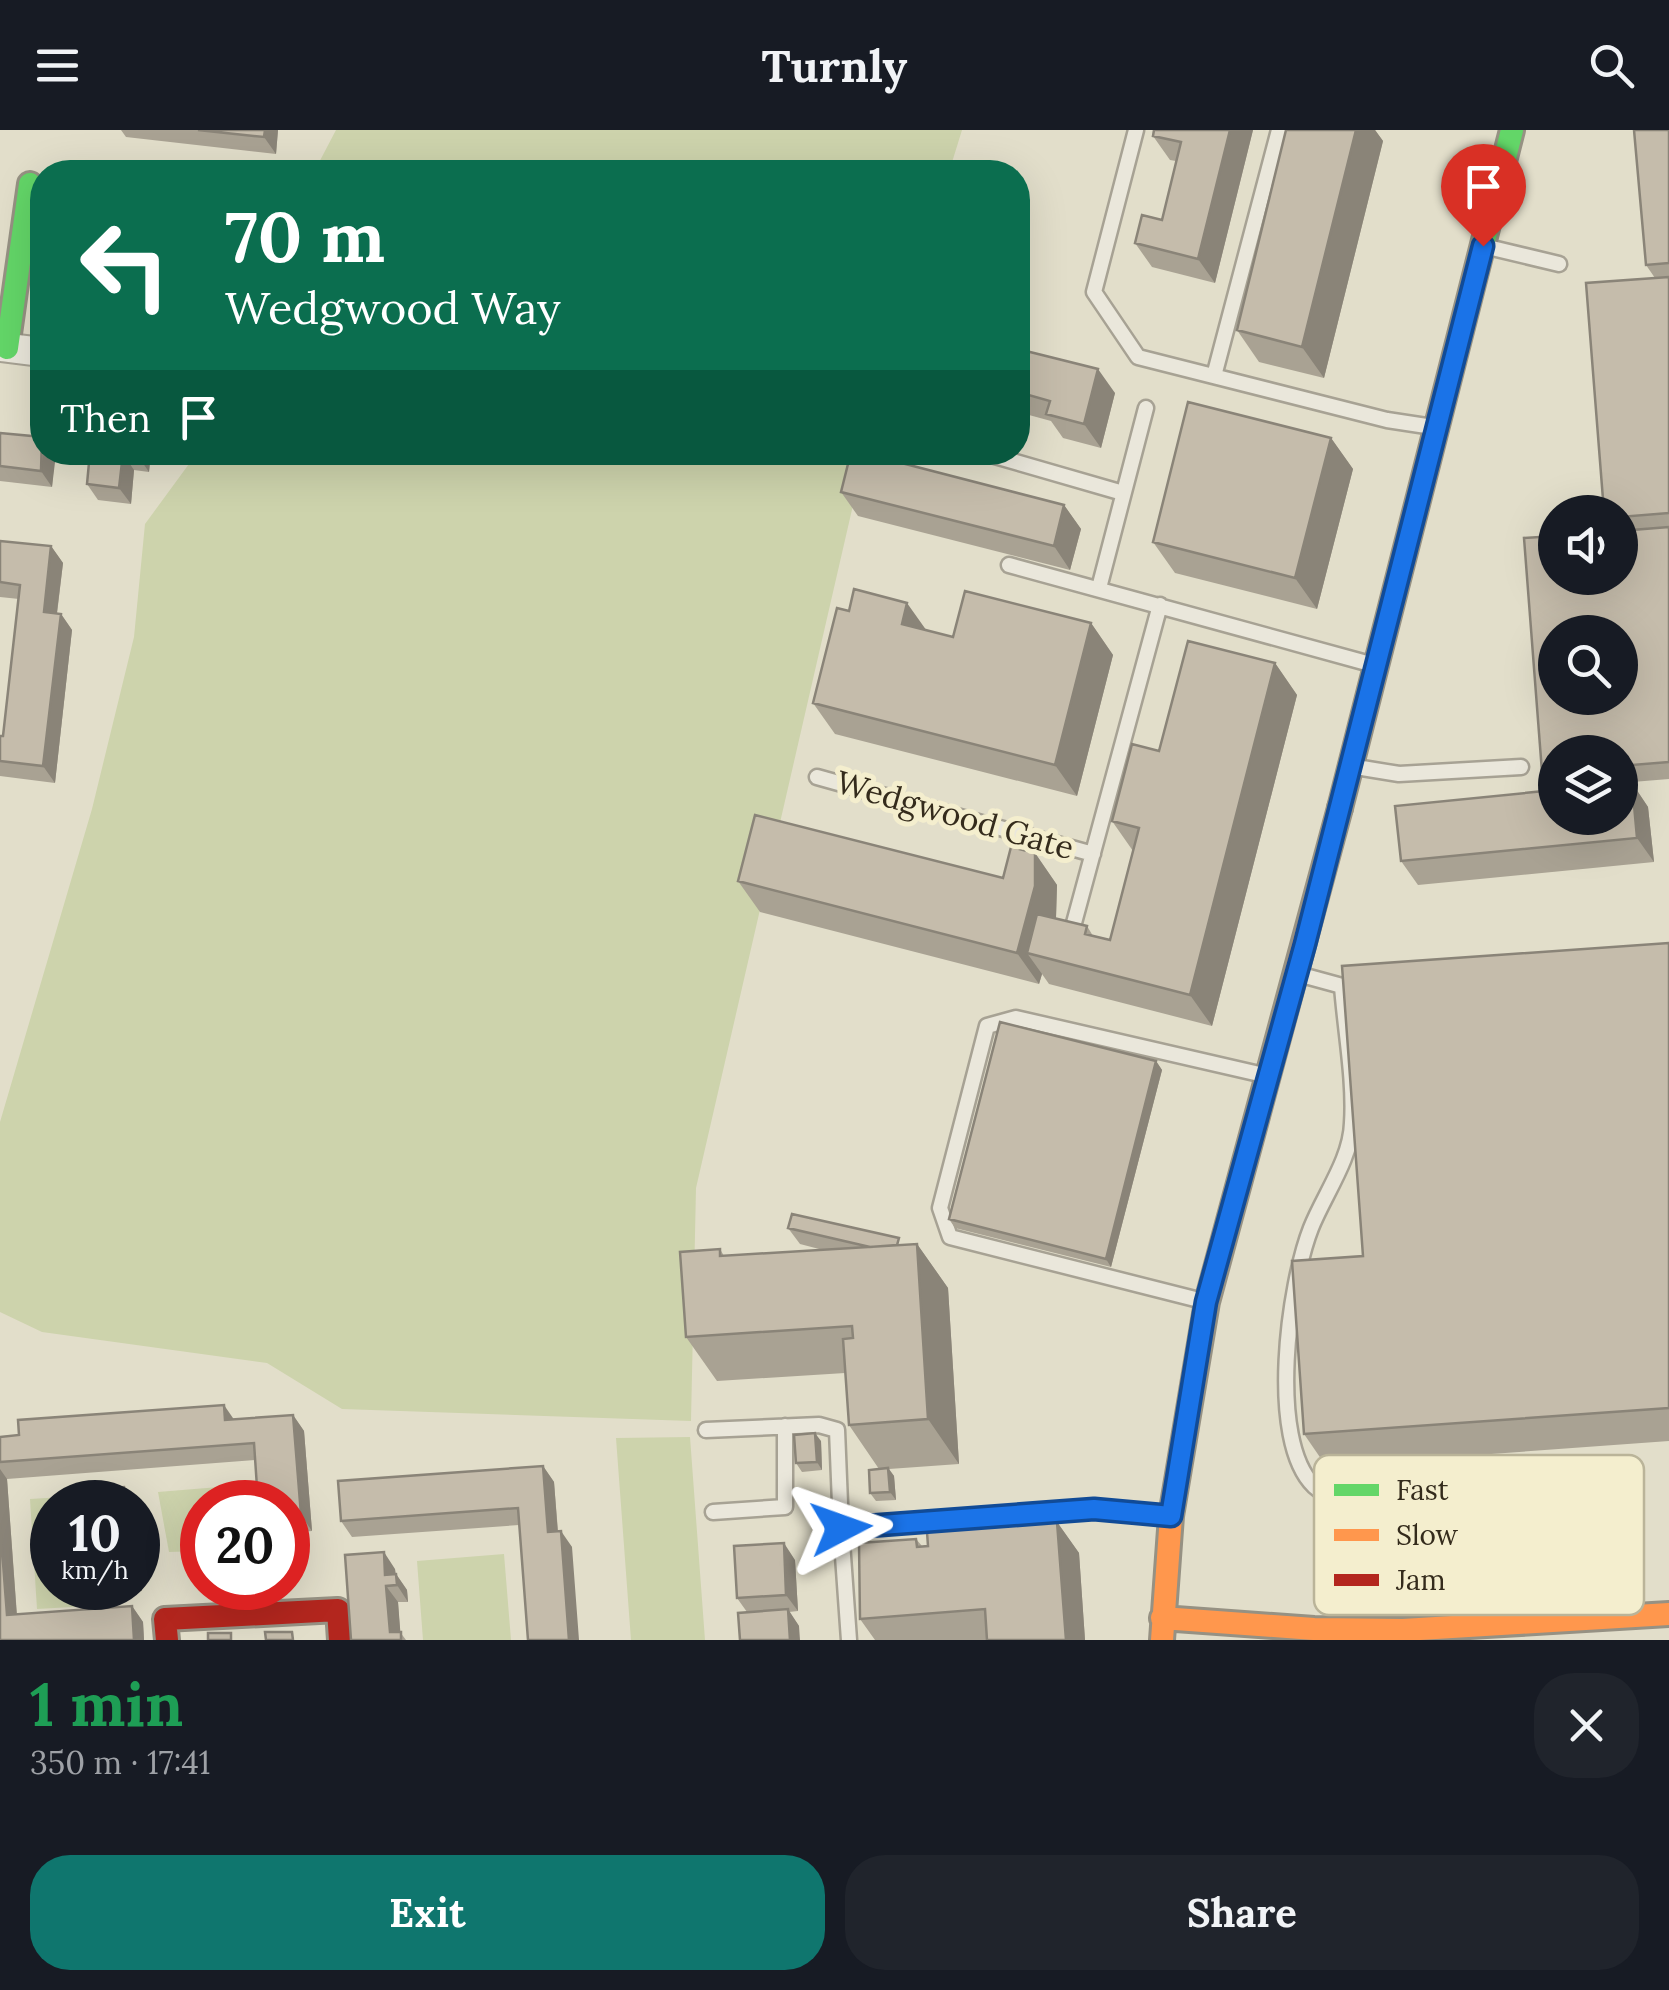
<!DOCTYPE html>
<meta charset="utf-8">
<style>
body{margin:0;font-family:Lora,serif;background:#20242c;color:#f1f3f6;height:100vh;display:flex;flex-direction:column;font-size:38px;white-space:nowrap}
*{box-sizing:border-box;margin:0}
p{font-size:32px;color:#9ea1a6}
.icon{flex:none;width:55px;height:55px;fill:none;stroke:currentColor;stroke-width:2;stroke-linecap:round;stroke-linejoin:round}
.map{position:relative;height:1510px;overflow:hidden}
.drawer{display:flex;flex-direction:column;background:#171b24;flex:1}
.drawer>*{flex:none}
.top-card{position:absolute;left:30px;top:30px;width:1000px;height:305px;border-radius:40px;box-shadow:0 10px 40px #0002;background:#0b6e4f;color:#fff;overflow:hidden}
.fabs{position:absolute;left:1538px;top:365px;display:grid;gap:20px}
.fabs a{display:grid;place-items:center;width:100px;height:100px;border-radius:50%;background:#171b24;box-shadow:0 10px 40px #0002;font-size:50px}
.speed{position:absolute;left:30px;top:1350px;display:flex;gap:20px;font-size:50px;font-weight:700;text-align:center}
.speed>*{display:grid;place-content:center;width:130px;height:130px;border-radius:50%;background:#171b24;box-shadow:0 10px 40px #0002;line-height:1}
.speed small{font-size:25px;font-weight:400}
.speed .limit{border:15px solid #d22;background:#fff;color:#111}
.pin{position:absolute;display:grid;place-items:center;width:85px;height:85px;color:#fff;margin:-102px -42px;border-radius:50% 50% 50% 0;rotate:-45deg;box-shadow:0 0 10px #0007}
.pin .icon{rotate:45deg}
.me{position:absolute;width:110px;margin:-55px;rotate:86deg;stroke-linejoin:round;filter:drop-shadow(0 0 8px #0008)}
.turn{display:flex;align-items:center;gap:35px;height:210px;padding:0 30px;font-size:45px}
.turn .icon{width:130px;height:130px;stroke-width:2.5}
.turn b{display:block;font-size:70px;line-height:85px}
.then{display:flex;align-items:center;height:95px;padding:0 30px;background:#0003;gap:20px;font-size:38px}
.round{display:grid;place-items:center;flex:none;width:105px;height:105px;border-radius:40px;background:#20242c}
.head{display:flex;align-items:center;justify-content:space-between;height:170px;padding:0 30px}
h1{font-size:60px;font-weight:700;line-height:75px;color:#1e9e55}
.action{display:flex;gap:20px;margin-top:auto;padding:20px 30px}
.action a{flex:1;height:115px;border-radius:40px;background:#0f766e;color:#fff;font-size:40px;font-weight:700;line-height:115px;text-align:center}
.action a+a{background:#20242c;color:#f1f3f6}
header{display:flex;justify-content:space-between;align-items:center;height:130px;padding:0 30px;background:#171b24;font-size:45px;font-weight:700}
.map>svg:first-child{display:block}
.green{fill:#cdd3ac}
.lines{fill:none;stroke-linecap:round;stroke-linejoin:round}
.lane-casing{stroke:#a7a294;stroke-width:19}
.street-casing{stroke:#a7a294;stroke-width:32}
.fast-casing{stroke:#969183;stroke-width:28}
.slow-casing{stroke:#969183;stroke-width:28}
.jam-casing{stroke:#969183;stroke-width:28}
.lane{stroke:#eae7db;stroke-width:14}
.street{stroke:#eae7db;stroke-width:28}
.fast{stroke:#63d668;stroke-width:22}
.slow{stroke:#ff974d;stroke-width:22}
.jam{stroke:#b3261e;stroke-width:22}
.wall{fill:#a9a293}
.shaded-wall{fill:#8a8478}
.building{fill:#c5bcab;stroke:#8a8478;stroke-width:2.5;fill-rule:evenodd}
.route-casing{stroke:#114b97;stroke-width:25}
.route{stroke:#1a73e8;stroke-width:18}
.labels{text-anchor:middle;stroke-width:10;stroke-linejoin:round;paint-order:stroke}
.street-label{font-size:32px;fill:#342b1c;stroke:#f4eece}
.key{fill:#f4eece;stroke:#bab499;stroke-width:2.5}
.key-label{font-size:28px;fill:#342b1c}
</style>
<header><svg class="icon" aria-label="menu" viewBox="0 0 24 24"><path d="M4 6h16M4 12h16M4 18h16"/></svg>Turnly<svg class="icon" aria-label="search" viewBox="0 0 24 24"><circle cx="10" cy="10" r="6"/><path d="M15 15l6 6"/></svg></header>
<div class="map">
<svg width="1669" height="1510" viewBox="0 0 1669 1510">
<rect width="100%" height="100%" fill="#e2deca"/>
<path class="green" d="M 336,0 L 962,0 L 949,42 L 314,42 Z
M 197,323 L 865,323 L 696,1058 L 691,1291 L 342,1279 L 267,1233 L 42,1202 L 0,1182 L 0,992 L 92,679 L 134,507 L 145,394 Z
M 690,1307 L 705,1510 L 631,1510 L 616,1308 Z
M 243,1355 L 245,1372 L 202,1372 L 202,1421 L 169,1422 L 158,1362 Z
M 79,1366 L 80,1372 L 52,1372 L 52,1458 L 89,1458 L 90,1476 L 37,1479 L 30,1369 Z
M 504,1424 L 511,1510 L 423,1510 L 417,1431 Z"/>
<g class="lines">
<g class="lane-casing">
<path id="lane" d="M 1136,0 L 1094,162 L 1138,227 L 1387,290 L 1433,297
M 1488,117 L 1559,134
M 1214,246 L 1279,0
M 981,322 L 1123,363
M 1009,435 L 1374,535
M 1099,458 L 1146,278
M 1356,637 L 1399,644 L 1521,637
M 817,647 L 1093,724
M 1071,804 L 1160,475
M 1298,844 L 1342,856 L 1350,855
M 1342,856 C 1345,898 1355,951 1352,993 C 1351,1029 1324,1065 1311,1098 C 1289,1154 1267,1310 1314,1356 C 1328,1369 1345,1369 1363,1370
M 1203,1171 L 950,1107 L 940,1078 L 987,896 L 1016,888 L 1268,946
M 706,1300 L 819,1295 L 837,1300 L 841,1398
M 713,1382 L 785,1377 L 785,1296
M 849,1510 L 841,1398 L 1094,1379 L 1167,1385"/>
</g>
<g class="street-casing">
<path id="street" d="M 0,217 L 42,222"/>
</g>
<g class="fast-casing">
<path id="fast" d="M 7,218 L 30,54
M 1340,678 L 1512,0"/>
</g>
<g class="slow-casing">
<path id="slow" d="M 1162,1488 L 1314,1499 L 1403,1500 L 1669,1484
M 1162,1510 L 1171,1386 L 1207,1172 L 1340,678"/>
</g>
<g class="jam-casing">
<path id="jam" d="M 167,1510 L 165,1489 L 338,1480 L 340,1510"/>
</g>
<use href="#lane" class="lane"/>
<use href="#street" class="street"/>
<use href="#fast" class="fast"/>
<use href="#slow" class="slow"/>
<use href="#jam" class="jam"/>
</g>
<path class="wall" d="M 121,0 L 278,0 L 276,24 L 126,7 Z
M 1253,0 L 1215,153 L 1152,137 L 1135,113 L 1162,90 L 1176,31 L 1170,30 L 1153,6 Z
M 1286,0 L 1375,0 L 1383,11 L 1324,248 L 1259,232 L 1237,200 Z
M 1669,0 L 1669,649 L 1620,653 L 1620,622 L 1555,622 L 1555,658 L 1553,658 L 1542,642 L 1620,448 L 1620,382 L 1655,148 L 1646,135 Z
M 1018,219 L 1115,263 L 1101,318 L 1063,308 L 1051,291 L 1018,282 Z
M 0,303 L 42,322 L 55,322 L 52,357 L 0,351 Z
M 1331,308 L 1353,339 L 1317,479 L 1175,443 L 1153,412 Z
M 90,322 L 151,322 L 149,342 L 134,340 L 131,374 L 98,370 L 87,354 Z
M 841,362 L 1064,375 L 1081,399 L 1070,440 L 858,386 Z
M 0,411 L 51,416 L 63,433 L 57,484 L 61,484 L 72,500 L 55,653 L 0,646 L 0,606 L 3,606 L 19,469 L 0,467 Z
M 1091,493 L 1113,525 L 1077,666 L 835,604 L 813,573 L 926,500 L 953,507 Z
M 1275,533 L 1297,565 L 1212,896 L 1049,854 L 1042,844 L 1039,854 L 760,782 L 738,751 L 1003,748 L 1035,723 L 1057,755 L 1056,788 L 1087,796 L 1093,806 L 1110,810 L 1133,721 L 1112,691 Z
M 1632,653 L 1648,677 L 1654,732 L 1418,755 L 1401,731 Z
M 1669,813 L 1669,1311 L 1326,1336 L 1304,1304 L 1363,1126 Z
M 1156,931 L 1162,940 L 1111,1137 L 955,1098 L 949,1089 Z
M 788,1098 L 904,1115 L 917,1114 L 948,1158 L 959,1334 L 889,1339 L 894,1346 L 896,1370 L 876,1371 L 870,1363 L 879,1339 L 849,1295 L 845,1243 L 717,1251 L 686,1207 L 720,1119 L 724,1126 L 823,1120 L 800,1114 Z
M 293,1285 L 304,1301 L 312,1401 L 288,1403 L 288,1372 L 255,1330 L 7,1349 L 17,1485 L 132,1476 L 143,1492 L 144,1510 L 0,1510 L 0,1307 Z
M 821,1311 L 822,1340 L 802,1342 L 796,1333 Z
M 543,1336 L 554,1352 L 558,1401 L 572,1417 L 519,1395 L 352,1407 L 341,1391 Z
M 1057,1392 L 1079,1423 L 1085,1510 L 875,1510 L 860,1489 L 916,1409 L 922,1416 Z
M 138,1403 L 142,1461 L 101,1464 L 96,1458 L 138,1458 Z
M 795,1430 L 798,1481 L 789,1482 L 799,1496 L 747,1482 L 737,1468 Z
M 395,1439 L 396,1444 L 407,1460 L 408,1472 L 398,1472 L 400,1502 L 406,1510 L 351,1510 Z"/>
<path class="shaded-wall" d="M 265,0 L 278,0 L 276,24 L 264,7 Z
M 1230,0 L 1253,0 L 1215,153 L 1198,129 Z
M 1356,0 L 1375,0 L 1383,11 L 1324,248 L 1302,217 Z
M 1098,239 L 1115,263 L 1101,318 L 1084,294 Z
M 1331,308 L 1353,339 L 1317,479 L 1295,448 Z
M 43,322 L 55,322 L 56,324 L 52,357 L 41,341 Z
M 138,322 L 151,322 L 149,342 L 138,326 Z
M 123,324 L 134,340 L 131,374 L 119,358 Z
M 1064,375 L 1081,399 L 1070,440 L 1054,416 Z
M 51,416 L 63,433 L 55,498 L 44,482 Z
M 907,473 L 929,504 L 902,494 Z
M 61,484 L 72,500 L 55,653 L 43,636 Z
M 1091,493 L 1113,525 L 1077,666 L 1055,635 Z
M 1275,533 L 1297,565 L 1212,896 L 1190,865 Z
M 1632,653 L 1648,677 L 1654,732 L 1637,708 Z
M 1035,723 L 1057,755 L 1056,787 L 1046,828 L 1027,823 L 1042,844 L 1039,854 L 1017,823 Z
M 1156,931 L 1162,940 L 1111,1137 L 1106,1129 Z
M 917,1114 L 948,1158 L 959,1334 L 928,1289 Z
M 224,1275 L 235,1291 L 225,1290 Z
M 293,1285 L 304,1301 L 312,1401 L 301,1385 Z
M 815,1303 L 821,1311 L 822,1340 L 817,1332 Z
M 543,1336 L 554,1352 L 559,1418 L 548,1402 Z
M 888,1338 L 894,1346 L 896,1370 L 890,1362 Z
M 0,1339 L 7,1349 L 18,1502 L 7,1485 L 0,1394 Z
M 124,1357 L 135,1372 L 125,1372 Z
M 1057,1392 L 1079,1423 L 1085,1510 L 1066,1510 Z
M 561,1401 L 572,1417 L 579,1510 L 569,1510 Z
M 138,1403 L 142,1461 L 138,1455 Z
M 784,1413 L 795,1430 L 798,1481 L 786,1465 Z
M 384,1422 L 395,1439 L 396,1455 L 385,1445 Z
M 396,1444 L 407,1460 L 408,1472 L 397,1455 Z
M 386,1456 L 398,1472 L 401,1510 L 390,1502 Z
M 132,1476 L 143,1492 L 144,1510 L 134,1510 Z
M 788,1479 L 799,1496 L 800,1510 L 790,1510 Z"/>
<path class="building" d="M 198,0 L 265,0 L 264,7 Z
M 1154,0 L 1230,0 L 1198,129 L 1135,113 L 1142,85 L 1162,90 L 1181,12 L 1153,6 Z
M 1286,0 L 1356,0 L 1302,217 L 1237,200 Z
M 1634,0 L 1669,0 L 1669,133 L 1646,135 Z
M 1669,147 L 1669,383 L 1620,387 L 1620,382 L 1604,382 L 1586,153 Z
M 1018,219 L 1098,239 L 1084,294 L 1046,284 L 1050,271 L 1018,262 Z
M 1188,272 L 1331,308 L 1295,448 L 1153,412 Z
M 0,303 L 42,307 L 41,341 L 0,336 Z
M 90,322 L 138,322 L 138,326 L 123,324 L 119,358 L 87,354 Z
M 851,322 L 859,322 L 1064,375 L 1054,416 L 841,362 Z
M 1669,397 L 1669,632 L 1620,636 L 1620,622 L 1555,622 L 1555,641 L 1542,642 L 1524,408 L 1555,406 L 1555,448 L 1620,448 L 1620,401 ZM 1555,502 L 1620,502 L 1620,568 L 1555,568 Z
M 0,411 L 51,416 L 44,482 L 61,484 L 43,636 L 0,631 L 0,606 L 3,606 L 20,455 L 0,452 Z
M 854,459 L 907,473 L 902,494 L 953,507 L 965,461 L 1091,493 L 1055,635 L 813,573 L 837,478 L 849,481 Z
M 1188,511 L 1275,533 L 1190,865 L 1027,823 L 1037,784 L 1087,796 L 1085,804 L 1110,810 L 1139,698 L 1112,691 L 1132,614 L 1159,621 Z
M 1632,653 L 1637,708 L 1401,731 L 1395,676 L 1555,660 L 1555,688 L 1620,688 L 1620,654 Z
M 755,685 L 1003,748 L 1011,717 L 1035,723 L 1035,756 L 1017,823 L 738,751 Z
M 1669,813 L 1669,1278 L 1304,1304 L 1292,1131 L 1363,1126 L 1342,836 Z
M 1000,892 L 1156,931 L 1106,1129 L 949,1089 Z
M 792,1084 L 899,1108 L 897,1115 L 870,1117 L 788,1098 Z
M 917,1114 L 928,1289 L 849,1295 L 843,1209 L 853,1208 L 852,1196 L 686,1207 L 680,1122 L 720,1119 L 720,1126 Z
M 224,1275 L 225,1290 L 293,1285 L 301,1385 L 288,1386 L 288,1372 L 258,1372 L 254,1313 L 0,1332 L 0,1307 L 19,1305 L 18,1290 Z
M 815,1303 L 817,1332 L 796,1333 L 794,1305 Z
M 543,1336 L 548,1402 L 561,1401 L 569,1510 L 528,1510 L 518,1378 L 341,1391 L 338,1351 Z
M 888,1338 L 890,1362 L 870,1363 L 869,1340 Z
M 124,1357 L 125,1372 L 84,1372 L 83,1360 Z
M 1057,1392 L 1066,1510 L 987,1510 L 985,1479 L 860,1489 L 859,1413 L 916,1409 L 917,1417 L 928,1416 L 927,1402 Z
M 0,1394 L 7,1485 L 132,1476 L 134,1510 L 0,1510 Z
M 784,1413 L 786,1465 L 737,1468 L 734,1416 Z
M 384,1422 L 385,1445 L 396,1444 L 397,1455 L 386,1456 L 390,1502 L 401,1502 L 401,1510 L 351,1510 L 345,1425 Z
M 788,1479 L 790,1510 L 740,1510 L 738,1483 Z
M 265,1502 L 292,1502 L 293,1510 L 266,1510 Z
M 208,1503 L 231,1503 L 231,1510 L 208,1510 Z"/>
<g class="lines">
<g class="route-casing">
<path id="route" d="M 841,1398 L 1094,1379 L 1171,1386 L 1206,1172 L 1305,814 L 1483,116"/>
</g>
<use href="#route" class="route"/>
</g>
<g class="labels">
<g class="street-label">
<text transform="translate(955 685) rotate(16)" y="11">Wedgwood Gate</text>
</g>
</g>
<rect x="1314" y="1325" width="330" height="160" rx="15" class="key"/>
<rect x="1334" y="1354" width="45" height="12" fill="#63d668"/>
<rect x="1334" y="1399" width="45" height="12" fill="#ff974d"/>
<rect x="1334" y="1444" width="45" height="12" fill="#b3261e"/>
<g class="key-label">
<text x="1396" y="1370">Fast</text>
<text x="1396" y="1415">Slow</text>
<text x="1396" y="1460">Jam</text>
</g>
</svg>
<div class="fabs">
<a><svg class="icon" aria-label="sound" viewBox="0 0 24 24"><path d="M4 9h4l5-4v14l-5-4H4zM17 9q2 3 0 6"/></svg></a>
<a><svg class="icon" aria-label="search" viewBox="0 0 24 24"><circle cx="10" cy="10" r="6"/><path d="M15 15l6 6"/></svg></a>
<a><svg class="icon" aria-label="layers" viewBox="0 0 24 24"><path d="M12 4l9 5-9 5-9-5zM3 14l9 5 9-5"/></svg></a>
</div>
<div class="speed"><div>10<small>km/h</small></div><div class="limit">20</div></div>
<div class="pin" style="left:1483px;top:116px;background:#d93025"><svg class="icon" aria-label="arrive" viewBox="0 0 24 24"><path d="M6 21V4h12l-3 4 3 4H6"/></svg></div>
<svg class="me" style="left:841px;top:1398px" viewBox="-20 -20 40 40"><path d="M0-17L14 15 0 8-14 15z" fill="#1a73e8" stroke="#fff" stroke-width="4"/></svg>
<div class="top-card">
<div class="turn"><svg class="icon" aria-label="left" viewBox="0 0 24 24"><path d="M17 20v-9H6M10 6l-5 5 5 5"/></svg><div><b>70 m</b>Wedgwood Way</div></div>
<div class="then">Then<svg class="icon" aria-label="arrive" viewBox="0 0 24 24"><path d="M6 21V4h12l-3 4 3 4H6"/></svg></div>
</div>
</div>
<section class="drawer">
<div class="head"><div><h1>1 min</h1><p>350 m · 17:41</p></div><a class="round"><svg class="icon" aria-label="close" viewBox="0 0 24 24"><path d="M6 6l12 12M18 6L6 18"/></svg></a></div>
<div class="action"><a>Exit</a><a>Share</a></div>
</section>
